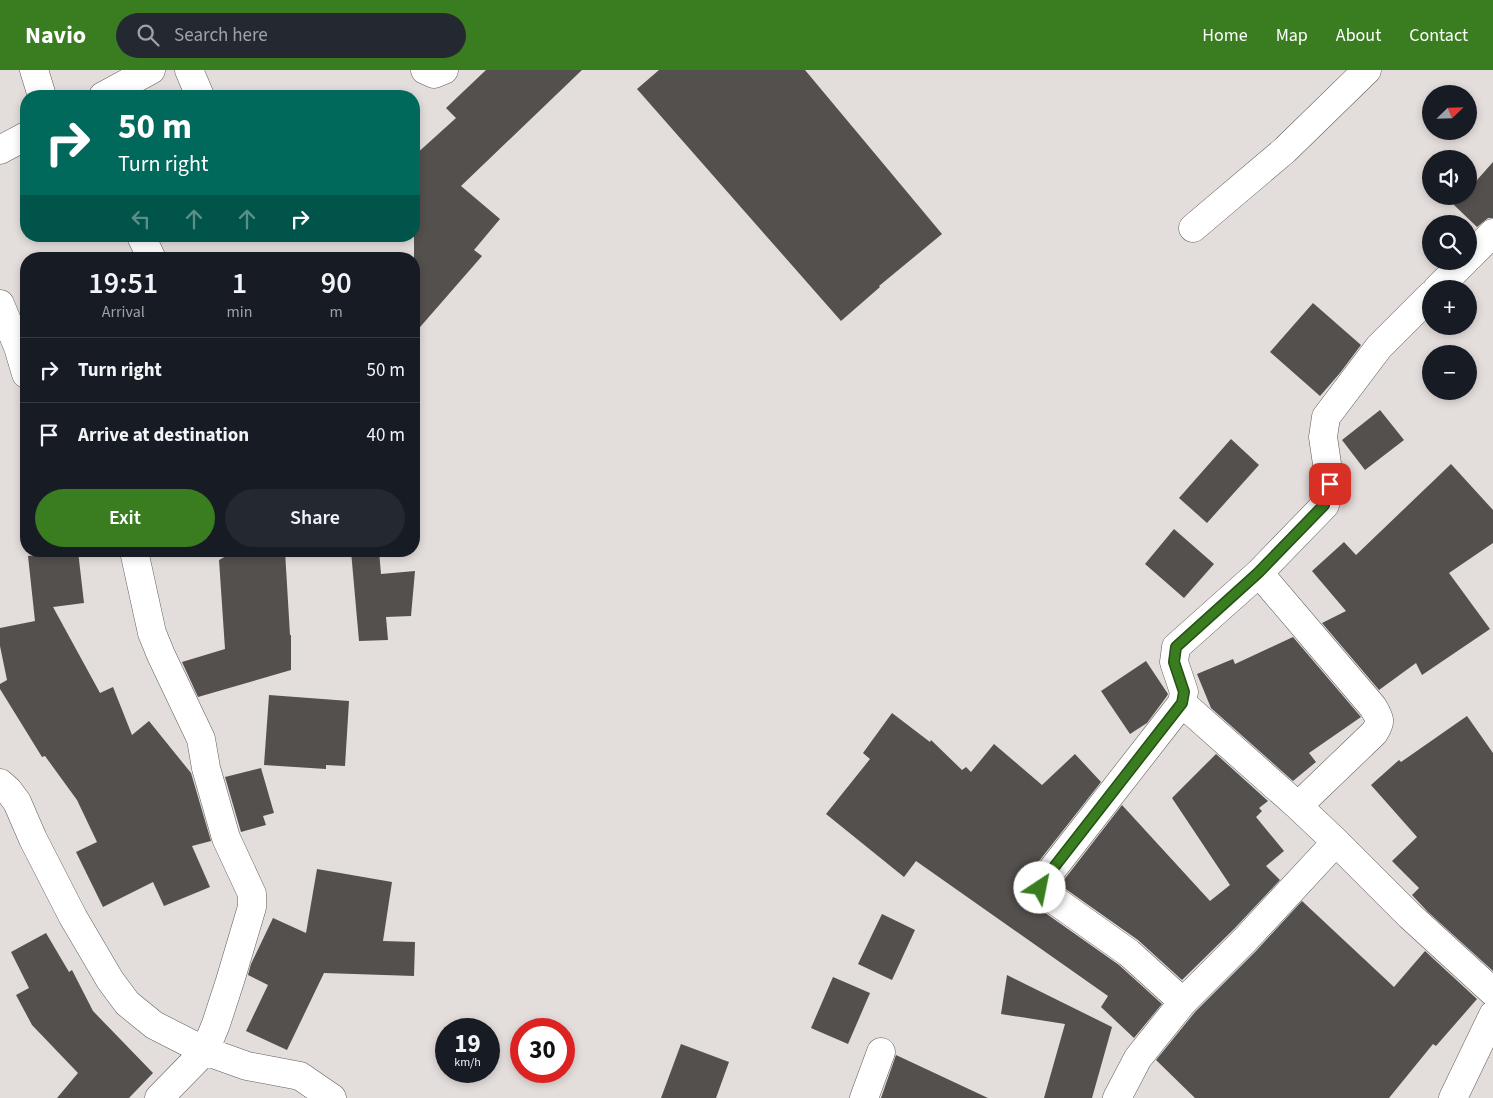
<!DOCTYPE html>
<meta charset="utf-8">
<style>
body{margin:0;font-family:"Source Sans 3",sans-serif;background:#242831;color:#f1f3f6;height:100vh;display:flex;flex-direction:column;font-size:19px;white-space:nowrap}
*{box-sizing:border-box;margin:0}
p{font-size:16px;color:#9ea1a6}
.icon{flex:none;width:28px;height:28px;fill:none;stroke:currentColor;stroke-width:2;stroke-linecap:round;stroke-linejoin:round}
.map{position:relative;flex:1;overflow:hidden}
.side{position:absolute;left:20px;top:182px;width:400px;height:305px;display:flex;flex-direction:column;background:#171b24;border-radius:20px;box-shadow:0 2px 8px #0003}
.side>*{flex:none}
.hud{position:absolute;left:20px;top:20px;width:400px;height:152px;border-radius:20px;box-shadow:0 2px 8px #0003;background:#00695c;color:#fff;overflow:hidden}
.needle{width:32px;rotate:67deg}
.buttons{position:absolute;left:1422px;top:15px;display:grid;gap:10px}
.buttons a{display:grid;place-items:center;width:55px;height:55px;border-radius:50%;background:#171b24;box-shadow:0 2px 8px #0003;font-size:25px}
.speed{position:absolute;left:435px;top:948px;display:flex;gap:10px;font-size:25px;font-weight:700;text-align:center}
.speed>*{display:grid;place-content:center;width:65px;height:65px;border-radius:50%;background:#171b24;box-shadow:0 2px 8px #0003;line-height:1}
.speed small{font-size:12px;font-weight:400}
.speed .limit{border:8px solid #d22;background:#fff;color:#111}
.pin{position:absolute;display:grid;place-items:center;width:42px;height:42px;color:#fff;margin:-21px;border-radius:10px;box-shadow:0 2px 8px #0006}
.me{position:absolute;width:55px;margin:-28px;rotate:34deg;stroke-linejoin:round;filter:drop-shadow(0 0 4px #0008)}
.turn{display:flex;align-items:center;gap:18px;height:105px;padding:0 15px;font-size:22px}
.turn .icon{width:65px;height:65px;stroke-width:2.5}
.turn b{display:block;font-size:35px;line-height:42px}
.lanes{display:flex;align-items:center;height:48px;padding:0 15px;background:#0003;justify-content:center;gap:25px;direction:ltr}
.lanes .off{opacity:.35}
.eta{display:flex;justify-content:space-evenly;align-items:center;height:85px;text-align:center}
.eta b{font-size:30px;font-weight:600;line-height:35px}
.button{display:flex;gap:10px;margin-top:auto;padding:10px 15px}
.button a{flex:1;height:58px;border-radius:30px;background:#397d20;color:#fff;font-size:20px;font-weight:600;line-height:58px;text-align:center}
.button a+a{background:#242831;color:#f1f3f6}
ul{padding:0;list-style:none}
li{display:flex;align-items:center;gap:15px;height:65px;padding:0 15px;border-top:1px solid #363941}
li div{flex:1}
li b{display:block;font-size:19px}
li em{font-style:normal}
header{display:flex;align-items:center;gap:30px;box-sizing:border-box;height:70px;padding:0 25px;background:#397d20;color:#fff}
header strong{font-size:24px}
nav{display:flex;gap:28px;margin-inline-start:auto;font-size:18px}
.search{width:350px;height:45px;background:#242831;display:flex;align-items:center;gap:12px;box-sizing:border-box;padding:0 18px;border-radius:28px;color:#9ea1a6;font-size:19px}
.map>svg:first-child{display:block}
.building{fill:#54504d}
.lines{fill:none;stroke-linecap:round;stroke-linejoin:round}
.minor-casing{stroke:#615c5a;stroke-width:29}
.minor{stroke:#fff;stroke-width:28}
.route-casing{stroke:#255115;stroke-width:12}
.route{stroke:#397d20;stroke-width:9}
</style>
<header>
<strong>Navio</strong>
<div class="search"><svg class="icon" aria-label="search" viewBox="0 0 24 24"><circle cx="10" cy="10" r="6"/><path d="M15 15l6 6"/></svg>Search here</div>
<nav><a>Home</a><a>Map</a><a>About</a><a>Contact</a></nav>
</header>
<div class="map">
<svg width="1493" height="1028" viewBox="0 0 1493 1028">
<rect width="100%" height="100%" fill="#e3dddb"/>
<path class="building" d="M 486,0 L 582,0 L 461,116 L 500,149 L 474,180 L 482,186 L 414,264 L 414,86 L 456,48 L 446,38 Z
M 659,0 L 805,0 L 942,164 L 879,216 L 880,217 L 841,251 L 637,19 Z
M 1493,92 L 1493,148 L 1488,148 L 1477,157 L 1454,135 L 1462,126 L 1469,126 L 1469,119 Z
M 1313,233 L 1361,275 L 1340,303 L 1320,326 L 1270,282 Z
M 1380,340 L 1404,370 L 1365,400 L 1342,370 Z
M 1231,369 L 1259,395 L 1207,453 L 1179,428 Z
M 1451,394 L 1493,440 L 1493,473 L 1449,503 L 1490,559 L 1422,605 L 1416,593 L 1379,620 L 1322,553 L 1346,541 L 1312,501 L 1344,472 L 1356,485 Z
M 1174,459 L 1214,494 L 1184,528 L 1145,494 Z
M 67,481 L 78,481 L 84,533 L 53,537 L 100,623 L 113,617 L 132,665 L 149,651 L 191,703 L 211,771 L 192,776 L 210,817 L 164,836 L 153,812 L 103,837 L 76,782 L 97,772 L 77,730 L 45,686 L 42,687 L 0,619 L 0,614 L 7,610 L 0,576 L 0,558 L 35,551 L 28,486 Z
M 235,481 L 285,481 L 290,565 L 291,565 L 291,600 L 198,627 L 182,592 L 225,579 L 219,490 Z
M 351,481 L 379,481 L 381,504 L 415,501 L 411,546 L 386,547 L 388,570 L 359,571 Z
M 1293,567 L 1361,647 L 1309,683 L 1316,692 L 1293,711 L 1211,638 L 1197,604 L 1233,589 L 1235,594 Z
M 1146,591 L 1168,624 L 1167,626 L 1147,653 L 1130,664 L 1101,621 Z
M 269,625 L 349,631 L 345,696 L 326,695 L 326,699 L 264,695 Z
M 892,643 L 930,672 L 931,670 L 962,700 L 966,697 L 971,702 L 994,674 L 1042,715 L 1075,684 L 1101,712 L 1032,800 L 1026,809 L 1024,818 L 1027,825 L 1034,835 L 1119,895 L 1162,934 L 1134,968 L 1101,937 L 1108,926 L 916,791 L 904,807 L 826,744 L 870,689 L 863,683 Z
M 1467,646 L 1493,683 L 1493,901 L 1428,842 L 1412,825 L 1419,818 L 1392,791 L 1417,767 L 1371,715 L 1399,690 L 1401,692 Z
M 1216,684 L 1268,731 L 1259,738 L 1262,741 L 1256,747 L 1284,781 L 1266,796 L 1280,810 L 1234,859 L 1182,910 L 1138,870 L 1060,815 L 1122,735 L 1210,831 L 1230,815 L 1172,728 Z
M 261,698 L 274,743 L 263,746 L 266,755 L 241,762 L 225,707 Z
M 317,799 L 392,812 L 383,871 L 415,872 L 414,906 L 324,903 L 287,980 L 246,961 L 268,915 L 248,905 L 251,894 L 273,848 L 306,863 Z
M 1302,831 L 1394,917 L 1425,881 L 1477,929 L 1436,976 L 1433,974 L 1389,1028 L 1195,1028 L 1156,990 L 1195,942 L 1256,881 Z
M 882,844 L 915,860 L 892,910 L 858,894 Z
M 46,863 L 69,902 L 72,900 L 93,941 L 153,1003 L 129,1028 L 57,1028 L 78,1003 L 32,955 L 16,925 L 29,918 L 11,882 Z
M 1007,905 L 1112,957 L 1092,1028 L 1044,1028 L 1065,954 L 1001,944 Z
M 833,907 L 870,923 L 848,974 L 811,958 Z
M 681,974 L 729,992 L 716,1028 L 661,1028 Z
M 896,985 L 988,1028 L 881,1028 Z"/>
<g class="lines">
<g class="minor-casing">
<path id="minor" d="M 34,0 L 42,26
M 189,0 L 200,26
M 425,0 L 434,4 L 444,0
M 103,26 L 151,0
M 0,80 L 26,66
M 1193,158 L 1285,80 L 1367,0
M 141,166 L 152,189
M 1469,187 L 1493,163
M 1437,219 L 1465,191
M 0,234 L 18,277 L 26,304
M 134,481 L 152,563 L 161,585 L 201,669 L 206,698 L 226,768 L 252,824 L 252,837 L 230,911 L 216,954 L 205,981 L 159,1028
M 1259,503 L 1373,637 C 1380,649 1382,651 1374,663 L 1298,736
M 1182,633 L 1298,736 L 1336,772
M 0,713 L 8,720 L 17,732 L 33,769 L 73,847 L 110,910 L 127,933 L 154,955 L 205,981 L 247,996 L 300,1006 L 332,1028
M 1183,932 L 1129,883 L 1043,822 L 1040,817 L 1044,810 L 1182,633 L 1184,622 L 1174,592 L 1176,577 L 1259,503 L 1325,435 L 1330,414 L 1323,367 L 1326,347 L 1379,277 L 1431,225
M 864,1028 L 881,982
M 1117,1028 L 1138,988 L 1183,932 L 1245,870 L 1336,772 L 1410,846 L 1493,922
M 1453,1028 L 1493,945"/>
</g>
<use href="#minor" class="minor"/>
</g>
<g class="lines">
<g class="route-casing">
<path id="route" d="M 1040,818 L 1044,810 L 1182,633 L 1184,622 L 1174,592 L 1176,577 L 1258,503 L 1324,435 L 1330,414"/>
</g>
<use href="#route" class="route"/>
</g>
</svg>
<div class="buttons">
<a><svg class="needle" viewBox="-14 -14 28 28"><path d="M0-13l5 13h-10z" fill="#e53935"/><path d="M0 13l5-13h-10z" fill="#9ea1a6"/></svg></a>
<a><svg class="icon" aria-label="sound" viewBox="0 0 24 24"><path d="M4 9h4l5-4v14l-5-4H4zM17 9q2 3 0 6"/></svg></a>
<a><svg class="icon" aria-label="search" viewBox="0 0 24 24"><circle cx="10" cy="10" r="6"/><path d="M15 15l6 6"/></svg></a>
<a>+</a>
<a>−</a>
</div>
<div class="speed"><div>19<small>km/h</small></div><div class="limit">30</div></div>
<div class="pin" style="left:1330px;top:414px;background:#d93025"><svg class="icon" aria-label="arrive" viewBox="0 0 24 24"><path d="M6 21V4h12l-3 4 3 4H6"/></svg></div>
<svg class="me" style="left:1040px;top:818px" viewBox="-20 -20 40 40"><circle r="19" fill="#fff"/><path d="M0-13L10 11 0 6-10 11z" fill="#397d20"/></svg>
<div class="hud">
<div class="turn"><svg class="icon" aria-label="right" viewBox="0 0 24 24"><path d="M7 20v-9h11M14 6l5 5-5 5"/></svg><div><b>50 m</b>Turn right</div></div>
<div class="lanes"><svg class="icon off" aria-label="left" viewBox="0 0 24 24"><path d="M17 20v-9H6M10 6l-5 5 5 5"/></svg><svg class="icon off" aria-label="ahead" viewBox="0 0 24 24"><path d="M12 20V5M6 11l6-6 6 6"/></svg><svg class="icon off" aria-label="ahead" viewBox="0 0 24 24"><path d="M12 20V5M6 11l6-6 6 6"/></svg><svg class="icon" aria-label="right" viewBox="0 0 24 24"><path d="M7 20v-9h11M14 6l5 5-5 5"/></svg></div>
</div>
<section class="side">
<div class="eta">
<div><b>19:51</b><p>Arrival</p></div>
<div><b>1</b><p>min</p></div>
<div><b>90</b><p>m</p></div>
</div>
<ul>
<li><svg class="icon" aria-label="right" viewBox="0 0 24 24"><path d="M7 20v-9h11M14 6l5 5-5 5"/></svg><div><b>Turn right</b></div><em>50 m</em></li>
<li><svg class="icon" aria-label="arrive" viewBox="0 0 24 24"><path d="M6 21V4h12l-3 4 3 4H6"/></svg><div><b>Arrive at destination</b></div><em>40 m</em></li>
</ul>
<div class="button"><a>Exit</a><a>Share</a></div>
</section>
</div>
